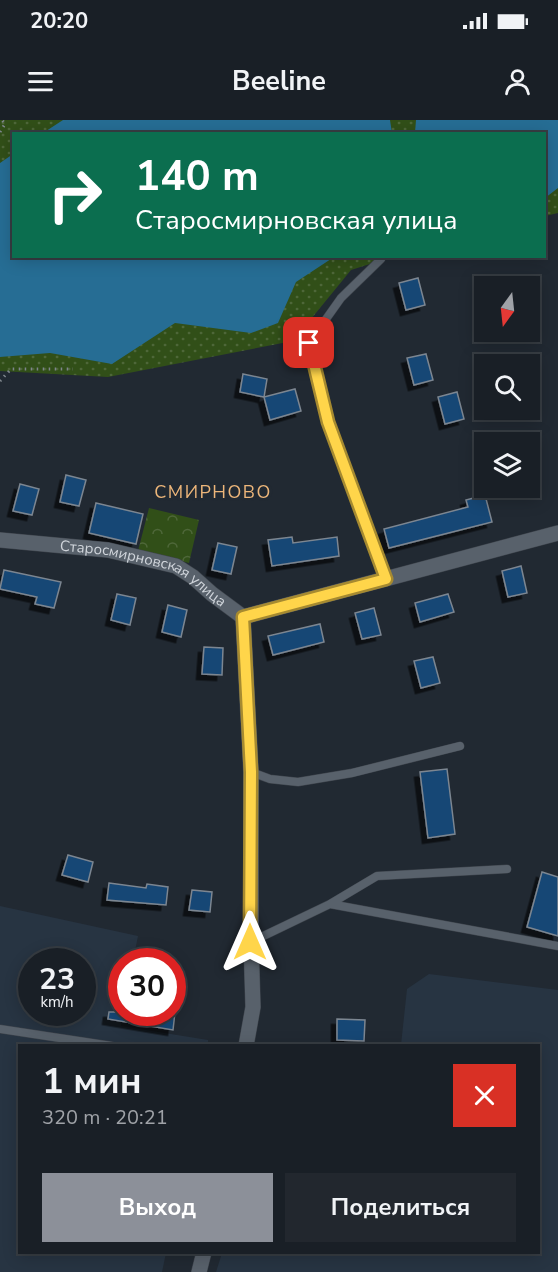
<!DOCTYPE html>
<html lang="ru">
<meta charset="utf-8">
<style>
body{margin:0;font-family:"Nunito Sans",sans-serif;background:#22272e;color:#f1f3f6;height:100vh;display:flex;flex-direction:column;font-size:22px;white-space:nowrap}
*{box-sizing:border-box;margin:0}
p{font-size:20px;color:#9fa2a7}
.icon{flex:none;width:33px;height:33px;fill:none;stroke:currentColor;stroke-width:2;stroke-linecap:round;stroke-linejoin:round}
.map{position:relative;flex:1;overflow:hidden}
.side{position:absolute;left:18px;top:924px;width:522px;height:210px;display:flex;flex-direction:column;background:#191f26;border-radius:0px;box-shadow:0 3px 15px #0003,0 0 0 2px #373d43}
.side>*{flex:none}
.hud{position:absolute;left:12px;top:12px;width:534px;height:126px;border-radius:0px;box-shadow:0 3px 15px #0003,0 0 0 2px #373d43;background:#0b6e4f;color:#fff;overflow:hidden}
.needle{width:39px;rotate:195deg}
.tools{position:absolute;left:474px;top:156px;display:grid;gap:12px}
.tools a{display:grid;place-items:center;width:66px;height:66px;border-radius:0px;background:#191f26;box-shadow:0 3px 15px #0003,0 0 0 2px #373d43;font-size:30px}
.speed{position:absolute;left:18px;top:828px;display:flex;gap:12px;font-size:30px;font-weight:700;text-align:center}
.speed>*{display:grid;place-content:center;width:78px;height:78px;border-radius:50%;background:#191f26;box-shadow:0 3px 15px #0003,0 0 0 2px #373d43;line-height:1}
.speed small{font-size:15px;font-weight:400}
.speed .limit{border:9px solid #d22;background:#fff;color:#111}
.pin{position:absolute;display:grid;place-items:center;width:51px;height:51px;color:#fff;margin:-26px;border-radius:12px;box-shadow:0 3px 9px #0006}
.me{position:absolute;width:66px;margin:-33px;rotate:0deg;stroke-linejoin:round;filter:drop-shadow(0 0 4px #0008)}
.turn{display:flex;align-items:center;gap:21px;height:126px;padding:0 24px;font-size:27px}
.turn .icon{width:78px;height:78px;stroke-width:2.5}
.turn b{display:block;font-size:42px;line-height:51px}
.round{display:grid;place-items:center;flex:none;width:63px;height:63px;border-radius:0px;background:#22272e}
.head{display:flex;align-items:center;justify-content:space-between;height:102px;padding:0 24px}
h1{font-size:36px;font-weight:700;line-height:45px}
.cta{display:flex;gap:12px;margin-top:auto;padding:12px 24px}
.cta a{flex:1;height:69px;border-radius:0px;background:#8c9099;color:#fff;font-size:24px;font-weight:700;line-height:69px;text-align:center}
.cta a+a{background:#22272e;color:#f1f3f6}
.status{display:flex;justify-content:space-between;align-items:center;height:42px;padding:0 30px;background:#191f26;direction:ltr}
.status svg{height:16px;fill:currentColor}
header{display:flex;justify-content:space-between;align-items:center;height:78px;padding:0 24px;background:#191f26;font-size:27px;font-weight:700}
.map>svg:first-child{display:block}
.built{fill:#273442;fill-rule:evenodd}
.grass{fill:url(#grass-dots)}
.forest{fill:url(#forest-crowns)}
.water{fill:#266d94}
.building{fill:#164674;stroke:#7c8691;stroke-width:1.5;filter:url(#shadow)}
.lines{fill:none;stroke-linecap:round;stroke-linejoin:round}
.lane-casing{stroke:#3e444c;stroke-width:9}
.street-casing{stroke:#3e444c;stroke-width:16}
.path{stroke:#7f868d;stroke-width:3;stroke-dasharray:1.5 4.5;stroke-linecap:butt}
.lane{stroke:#58616b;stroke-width:8}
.street{stroke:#58616b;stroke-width:15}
.route-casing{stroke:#a68a30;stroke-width:15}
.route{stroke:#ffd54a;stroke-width:10}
.labels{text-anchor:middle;stroke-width:6;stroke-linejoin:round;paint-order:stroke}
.street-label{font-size:15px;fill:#cfd4da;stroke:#212932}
.quarter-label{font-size:18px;letter-spacing:1.5px;fill:#edb67a;stroke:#212932}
</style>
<div class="status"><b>20:20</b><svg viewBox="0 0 49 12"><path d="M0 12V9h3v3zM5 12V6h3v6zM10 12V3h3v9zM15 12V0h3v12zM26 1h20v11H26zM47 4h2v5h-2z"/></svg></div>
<header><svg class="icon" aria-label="menu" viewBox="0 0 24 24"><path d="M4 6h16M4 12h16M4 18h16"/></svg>Beeline<svg class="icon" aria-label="person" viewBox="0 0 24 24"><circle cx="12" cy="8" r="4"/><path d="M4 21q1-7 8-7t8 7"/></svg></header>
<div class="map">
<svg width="558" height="1152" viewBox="0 0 558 1152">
<defs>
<pattern id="grass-dots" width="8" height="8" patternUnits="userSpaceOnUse" patternTransform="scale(1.5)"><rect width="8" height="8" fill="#314f18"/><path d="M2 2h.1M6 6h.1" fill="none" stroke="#4e6739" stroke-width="1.8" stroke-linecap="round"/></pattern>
<pattern id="forest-crowns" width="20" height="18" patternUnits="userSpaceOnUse" patternTransform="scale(1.5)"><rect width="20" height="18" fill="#314f18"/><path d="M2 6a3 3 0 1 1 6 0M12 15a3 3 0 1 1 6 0" fill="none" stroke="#4e6739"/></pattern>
<filter id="shadow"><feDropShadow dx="-5.5" dy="5.5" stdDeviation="0" flood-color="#0009"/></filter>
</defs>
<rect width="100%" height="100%" fill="#212932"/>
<path class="built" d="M 0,786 L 138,816 L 133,841 L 122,842 L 122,892 L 123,893 L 121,906 L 208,920 L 208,926 L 20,926 L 20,1132 L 166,1133 L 162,1152 L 0,1152 ZM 32,842 L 82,842 L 82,892 L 32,892 Z
M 429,854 L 558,870 L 558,1152 L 216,1152 L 222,1133 L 538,1132 L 538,926 L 401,925 L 407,869 Z"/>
<path class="grass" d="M 0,0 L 558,0 L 558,93 L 545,96 L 544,14 L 14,14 L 14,136 L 392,137 L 351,150 L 293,221 L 108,257 L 0,251 Z"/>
<path class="forest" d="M 149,388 L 199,400 L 189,443 L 138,431 Z"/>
<path class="water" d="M 63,0 L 390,0 L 392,13 L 43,13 Z
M 416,0 L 558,0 L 558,68 L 545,78 L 544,14 L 415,13 Z
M 13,34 L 14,136 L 334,137 L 296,162 L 278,203 L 251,213 L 175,203 L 112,244 L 50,233 L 0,237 L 0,43 Z"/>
<path class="building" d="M 418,158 L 425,185 L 406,190 L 399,163 Z
M 426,234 L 433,260 L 414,265 L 407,238 Z
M 243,254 L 267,259 L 264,277 L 240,272 Z
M 295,269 L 301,291 L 270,300 L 264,277 Z
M 457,272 L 464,299 L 445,304 L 438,277 Z
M 66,355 L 86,360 L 79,386 L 60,382 Z
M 20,364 L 39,369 L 32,395 L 13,391 Z
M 485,375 L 492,402 L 389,428 L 384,409 L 468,387 L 466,380 Z
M 96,383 L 143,394 L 136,424 L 89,413 Z
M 292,417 L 293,423 L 337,417 L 339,436 L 272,446 L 268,420 Z
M 218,423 L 237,427 L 231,454 L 212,450 Z
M 521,446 L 527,473 L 508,477 L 502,451 Z
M 4,450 L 61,462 L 54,488 L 35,484 L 37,477 L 0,469 Z
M 117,474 L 136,478 L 130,505 L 111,500 Z
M 448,474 L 454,492 L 420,502 L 415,483 Z
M 168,485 L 187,490 L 181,517 L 162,512 Z
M 374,488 L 381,515 L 362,519 L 355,493 Z
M 320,504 L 324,522 L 273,535 L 268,516 Z
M 204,527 L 223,528 L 222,555 L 202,554 Z
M 433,537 L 440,563 L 421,568 L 414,541 Z
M 447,649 L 455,714 L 428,718 L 420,652 Z
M 68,735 L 93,742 L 88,762 L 62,755 Z
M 542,752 L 558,757 L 558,816 L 527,807 Z
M 109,763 L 146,768 L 147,764 L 168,767 L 166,785 L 107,780 Z
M 192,770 L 212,772 L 210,792 L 189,790 Z
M 109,892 L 175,892 L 173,910 L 108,899 Z
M 337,899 L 365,900 L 364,921 L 337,920 Z"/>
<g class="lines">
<g class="lane-casing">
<path id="lane" d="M 381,139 L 341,178 L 309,223 L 328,301 L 385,459
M 251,652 L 270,659 L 298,662 L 352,653 L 460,626
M 330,784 L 377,756 L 507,749
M 251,822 L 330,784 L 558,826
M 0,909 L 112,926"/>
</g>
<g class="street-casing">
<g id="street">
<path id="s1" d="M 0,420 L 108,430 L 176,446 L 193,457 L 212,474 L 243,497 L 558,413"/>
<path d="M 243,497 L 251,652 L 251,822 L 253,887 L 246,926"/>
<path d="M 199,1152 L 204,1132"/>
</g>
</g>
<path class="path" d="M 0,12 L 5,4 L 2,0
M 0,261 L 11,249 L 73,249"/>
<use href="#lane" class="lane"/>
<use href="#street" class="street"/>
</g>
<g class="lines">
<g class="route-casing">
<path id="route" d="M 250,822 L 251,652 L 243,497 L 386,459 L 328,302 L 309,223"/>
</g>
<use href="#route" class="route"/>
</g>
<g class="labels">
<g class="street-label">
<text dy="5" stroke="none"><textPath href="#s1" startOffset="150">Старосмирновская улица</textPath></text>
</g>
<g class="quarter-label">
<text x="213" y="378">СМИРНОВО</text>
</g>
</g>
</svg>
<div class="tools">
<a><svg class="needle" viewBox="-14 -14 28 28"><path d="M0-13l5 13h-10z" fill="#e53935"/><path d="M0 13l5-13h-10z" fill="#9fa2a7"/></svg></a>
<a><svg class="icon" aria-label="search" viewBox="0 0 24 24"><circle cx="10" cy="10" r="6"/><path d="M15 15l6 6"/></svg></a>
<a><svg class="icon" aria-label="layers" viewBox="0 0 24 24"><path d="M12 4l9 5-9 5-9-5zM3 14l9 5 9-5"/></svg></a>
</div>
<div class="speed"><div>23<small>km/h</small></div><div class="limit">30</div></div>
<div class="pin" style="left:309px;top:223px;background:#d93025"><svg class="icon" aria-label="arrive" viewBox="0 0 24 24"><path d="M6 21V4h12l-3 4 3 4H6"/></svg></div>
<svg class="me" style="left:250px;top:822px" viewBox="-20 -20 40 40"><path d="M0-17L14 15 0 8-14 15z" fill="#ffd54a" stroke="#fff" stroke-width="4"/></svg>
<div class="hud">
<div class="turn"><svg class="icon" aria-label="right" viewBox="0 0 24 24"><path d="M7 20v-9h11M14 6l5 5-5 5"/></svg><div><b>140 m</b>Старосмирновская улица</div></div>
</div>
<section class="side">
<div class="head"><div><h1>1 мин</h1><p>320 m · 20:21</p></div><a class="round" style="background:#d93025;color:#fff"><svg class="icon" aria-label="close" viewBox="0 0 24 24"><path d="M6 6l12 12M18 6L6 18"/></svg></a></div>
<div class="cta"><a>Выход</a><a>Поделиться</a></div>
</section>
</div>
